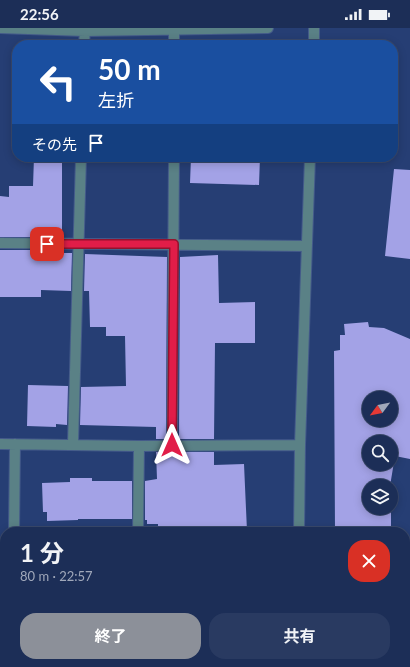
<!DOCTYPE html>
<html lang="ja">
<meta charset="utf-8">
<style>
body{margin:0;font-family:Lato,"Noto Sans JP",sans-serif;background:#293a61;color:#f1f3f6;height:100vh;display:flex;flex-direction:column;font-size:15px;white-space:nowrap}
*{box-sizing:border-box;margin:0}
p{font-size:13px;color:#a0a8ba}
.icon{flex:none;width:22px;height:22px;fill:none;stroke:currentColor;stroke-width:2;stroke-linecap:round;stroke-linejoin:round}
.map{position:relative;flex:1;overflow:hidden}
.panel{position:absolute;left:0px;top:499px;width:410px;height:140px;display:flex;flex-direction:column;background:#1c2e57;border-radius:16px 16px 0 0;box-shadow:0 2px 10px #0003,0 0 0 1px #3a4a6d}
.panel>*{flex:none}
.banner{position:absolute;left:12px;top:12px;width:386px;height:122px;border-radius:16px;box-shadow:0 2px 10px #0003,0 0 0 1px #3a4a6d;background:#1a4fa0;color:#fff;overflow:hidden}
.needle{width:26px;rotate:238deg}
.controls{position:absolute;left:362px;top:363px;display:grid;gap:8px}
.controls a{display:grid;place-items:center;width:36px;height:36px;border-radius:50%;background:#1c2e57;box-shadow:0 2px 10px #0003,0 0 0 1px #3a4a6d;font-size:20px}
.pin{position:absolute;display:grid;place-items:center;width:34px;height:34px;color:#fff;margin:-17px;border-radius:8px;box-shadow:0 2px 6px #0006}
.me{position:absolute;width:44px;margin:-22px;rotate:0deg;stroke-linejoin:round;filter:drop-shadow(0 0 3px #0008)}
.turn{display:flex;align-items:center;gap:14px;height:84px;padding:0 20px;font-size:18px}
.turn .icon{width:52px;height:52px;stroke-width:2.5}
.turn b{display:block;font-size:28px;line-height:34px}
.then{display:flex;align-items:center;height:38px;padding:0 20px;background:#0003;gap:8px;font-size:15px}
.round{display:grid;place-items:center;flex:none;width:42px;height:42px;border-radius:16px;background:#293a61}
.headline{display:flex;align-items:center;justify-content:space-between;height:68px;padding:0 20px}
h1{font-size:24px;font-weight:700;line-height:30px}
.button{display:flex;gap:8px;margin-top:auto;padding:8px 20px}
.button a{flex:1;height:46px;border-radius:16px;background:#8c9099;color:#fff;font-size:16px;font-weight:700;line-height:46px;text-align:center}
.button a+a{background:#293a61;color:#f1f3f6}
.status{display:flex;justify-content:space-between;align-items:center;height:28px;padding:0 20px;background:#1c2e57;direction:ltr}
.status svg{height:11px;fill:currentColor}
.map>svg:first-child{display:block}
.building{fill:#a3a2e6;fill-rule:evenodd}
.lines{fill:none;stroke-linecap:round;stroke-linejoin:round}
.minor-casing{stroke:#445a8a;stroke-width:12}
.minor{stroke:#5a8186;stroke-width:10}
.route-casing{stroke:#92132f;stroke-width:10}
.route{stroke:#e11d48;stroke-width:7}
</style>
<div class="status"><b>22:56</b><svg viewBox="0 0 49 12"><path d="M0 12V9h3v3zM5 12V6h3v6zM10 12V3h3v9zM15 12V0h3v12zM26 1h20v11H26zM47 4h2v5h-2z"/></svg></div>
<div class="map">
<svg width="410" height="639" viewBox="0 0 410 639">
<rect width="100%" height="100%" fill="#263e74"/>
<path class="building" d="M 34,129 L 62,129 L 62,209 L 0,209 L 0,168 L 9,169 L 9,158 L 33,158 Z
M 191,129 L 260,129 L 259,157 L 190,155 Z
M 394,141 L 410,142 L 410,231 L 385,228 Z
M 0,222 L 62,222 L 62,225 L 72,225 L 71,263 L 41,262 L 41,269 L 0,269 Z
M 85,226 L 167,229 L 166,411 L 156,411 L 156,399 L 80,397 L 81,359 L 126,358 L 125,308 L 106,308 L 106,299 L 90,299 L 89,263 L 84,263 Z
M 218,227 L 219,275 L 255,274 L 255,315 L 215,315 L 214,411 L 179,411 L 180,229 Z
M 368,294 L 369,299 L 384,300 L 410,311 L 410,431 L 395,428 L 391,452 L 391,476 L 391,458 L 369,458 L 369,480 L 391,480 L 391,504 L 335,504 L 334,323 L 340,322 L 340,307 L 345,307 L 344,296 ZM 369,370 L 391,370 L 391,392 L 369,392 ZM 369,414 L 391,414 L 391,436 L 369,436 Z
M 28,357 L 68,358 L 67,397 L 56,396 L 56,399 L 27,398 Z
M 156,424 L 214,424 L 214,437 L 244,436 L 247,503 L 195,504 L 195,502 L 158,501 L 158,496 L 147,496 L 147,492 L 145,492 L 145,453 L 157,451 Z
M 70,450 L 92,450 L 92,453 L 132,453 L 132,491 L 78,491 L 78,492 L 47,493 L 47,484 L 43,484 L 42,455 L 70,454 Z"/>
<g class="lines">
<g class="minor-casing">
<path id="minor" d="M 0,0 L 85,3 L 268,0
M 84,17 L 85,0
M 174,17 L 174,2
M 314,17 L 314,0
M 0,215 L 306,218
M 0,416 L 139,418 L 300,417
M 73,416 L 81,129
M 172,417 L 174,129
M 14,504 L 15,416
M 138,504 L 139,418
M 299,504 L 300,417 L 310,129
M 405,527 L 410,519
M 306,634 L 307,639
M 14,639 L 14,634
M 138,639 L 138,634
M 330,639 L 335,634"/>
</g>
<use href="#minor" class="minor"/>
</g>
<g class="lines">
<g class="route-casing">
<path id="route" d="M 47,216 L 174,216 L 172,417"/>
</g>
<use href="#route" class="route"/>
</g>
</svg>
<div class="controls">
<a><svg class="needle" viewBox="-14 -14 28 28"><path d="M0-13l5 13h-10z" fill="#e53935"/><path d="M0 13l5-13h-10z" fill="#a0a8ba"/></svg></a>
<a><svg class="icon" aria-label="search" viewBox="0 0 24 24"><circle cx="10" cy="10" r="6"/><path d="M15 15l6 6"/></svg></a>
<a><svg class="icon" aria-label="layers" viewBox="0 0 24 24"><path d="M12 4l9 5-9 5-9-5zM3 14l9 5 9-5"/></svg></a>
</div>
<div class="pin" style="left:47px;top:216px;background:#d93025"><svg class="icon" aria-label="arrive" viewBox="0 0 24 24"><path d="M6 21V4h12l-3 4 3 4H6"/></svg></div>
<svg class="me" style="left:172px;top:417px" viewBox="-20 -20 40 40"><path d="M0-17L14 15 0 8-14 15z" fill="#e11d48" stroke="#fff" stroke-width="4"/></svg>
<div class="banner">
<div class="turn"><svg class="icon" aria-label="left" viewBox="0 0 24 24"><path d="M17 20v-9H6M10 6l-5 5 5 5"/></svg><div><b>50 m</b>左折</div></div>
<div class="then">その先<svg class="icon" aria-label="arrive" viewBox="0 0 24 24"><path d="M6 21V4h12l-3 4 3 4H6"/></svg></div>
</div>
<section class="panel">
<div class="headline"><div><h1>1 分</h1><p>80 m · 22:57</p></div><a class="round" style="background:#d93025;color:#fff"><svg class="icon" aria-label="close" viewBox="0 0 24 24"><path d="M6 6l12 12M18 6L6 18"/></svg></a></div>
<div class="button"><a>終了</a><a>共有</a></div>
</section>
</div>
